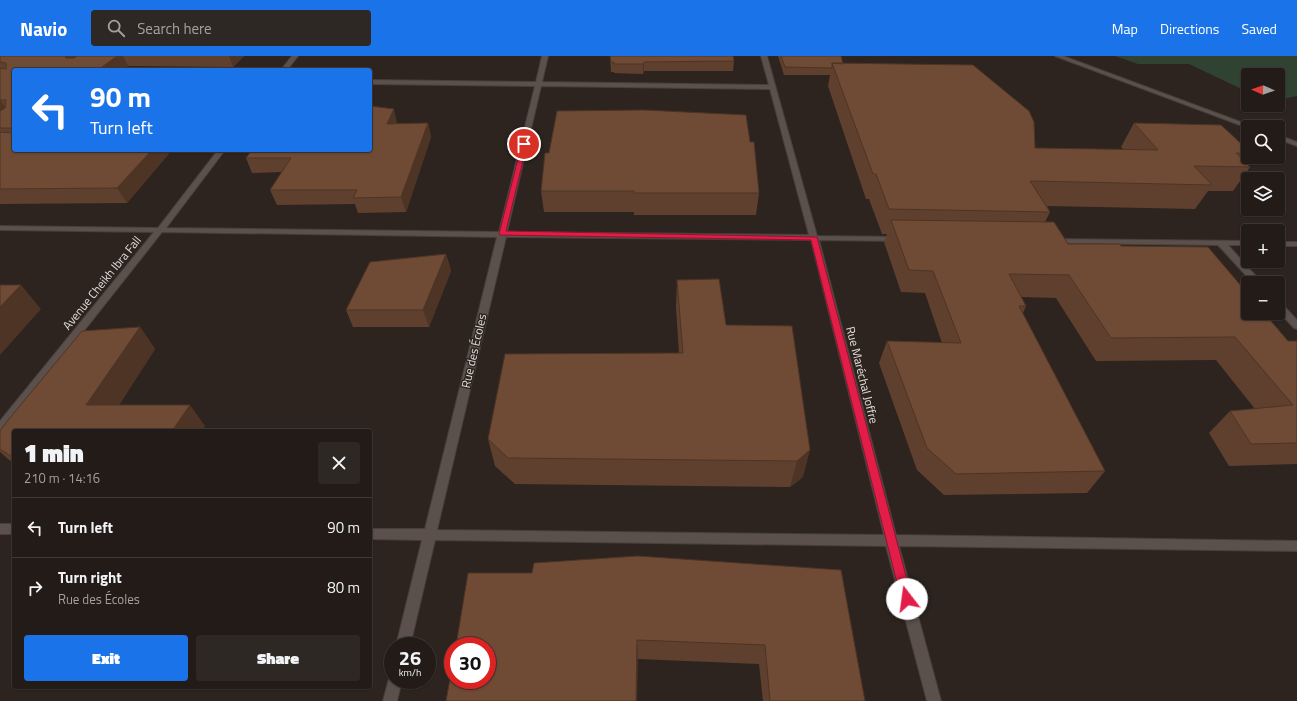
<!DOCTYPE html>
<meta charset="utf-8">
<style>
body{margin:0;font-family:"Titillium Web",sans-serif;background:#2e2824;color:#f1f3f6;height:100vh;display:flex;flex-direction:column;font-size:15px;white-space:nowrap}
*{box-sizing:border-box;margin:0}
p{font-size:13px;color:#a2a1a1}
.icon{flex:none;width:22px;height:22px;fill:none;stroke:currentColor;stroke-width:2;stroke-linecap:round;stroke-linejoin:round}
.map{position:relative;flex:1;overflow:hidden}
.sheet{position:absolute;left:12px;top:373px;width:360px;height:260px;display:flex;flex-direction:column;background:#221b17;border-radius:4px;box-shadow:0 1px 3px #0004,0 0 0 1px #3f3936}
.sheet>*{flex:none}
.hud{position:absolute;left:12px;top:12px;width:360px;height:84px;border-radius:4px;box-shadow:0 1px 3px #0004,0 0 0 1px #3f3936;background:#1a73e8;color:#fff;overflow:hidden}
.needle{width:26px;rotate:272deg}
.buttons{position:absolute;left:1241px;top:12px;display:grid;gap:8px}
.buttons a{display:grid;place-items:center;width:44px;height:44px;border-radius:4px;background:#221b17;box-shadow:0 1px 3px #0004,0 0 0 1px #3f3936;font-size:20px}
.speed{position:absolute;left:384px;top:581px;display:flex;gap:8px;font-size:20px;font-weight:700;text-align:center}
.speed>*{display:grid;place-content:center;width:52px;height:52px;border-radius:50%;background:#221b17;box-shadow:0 1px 3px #0004,0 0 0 1px #3f3936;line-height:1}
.speed small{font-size:10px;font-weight:400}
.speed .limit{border:6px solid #d22;background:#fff;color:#111}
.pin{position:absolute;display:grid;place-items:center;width:34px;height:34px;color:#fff;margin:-17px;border:2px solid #fff;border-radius:50%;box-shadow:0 1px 4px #0007}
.me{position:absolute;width:44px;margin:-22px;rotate:345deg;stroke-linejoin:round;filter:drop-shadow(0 0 3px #0008)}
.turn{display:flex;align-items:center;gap:14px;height:84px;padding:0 12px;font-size:18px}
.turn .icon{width:52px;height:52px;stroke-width:2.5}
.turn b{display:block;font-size:28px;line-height:34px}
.round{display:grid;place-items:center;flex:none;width:42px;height:42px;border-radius:4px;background:#2e2824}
.head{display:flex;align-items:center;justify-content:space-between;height:68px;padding:0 12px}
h1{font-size:24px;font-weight:800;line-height:30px}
.cta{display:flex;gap:8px;margin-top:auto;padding:8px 12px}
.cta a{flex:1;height:46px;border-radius:4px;background:#1a73e8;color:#fff;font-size:16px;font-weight:800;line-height:46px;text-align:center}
.cta a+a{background:#2e2824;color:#f1f3f6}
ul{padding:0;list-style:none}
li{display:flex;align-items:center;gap:12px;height:60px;padding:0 12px;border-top:1px solid #3f3936}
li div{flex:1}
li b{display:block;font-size:15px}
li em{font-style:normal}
header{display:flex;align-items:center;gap:24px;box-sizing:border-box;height:56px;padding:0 20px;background:#1a73e8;color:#fff}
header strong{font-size:19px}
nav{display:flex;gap:22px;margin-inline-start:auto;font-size:14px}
.search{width:280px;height:36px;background:#2e2824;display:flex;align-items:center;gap:10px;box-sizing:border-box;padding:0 14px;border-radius:4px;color:#a2a1a1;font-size:15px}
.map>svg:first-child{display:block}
.green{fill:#304332}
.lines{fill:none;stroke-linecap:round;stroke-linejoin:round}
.minor-casing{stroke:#463f3a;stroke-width:2}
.minor{fill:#5b504b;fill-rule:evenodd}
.wall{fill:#5f402e}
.shaded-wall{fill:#4e3425}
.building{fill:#6f4a35;stroke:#4e3425}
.route{fill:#e11d48;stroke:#92132f}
.labels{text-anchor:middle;stroke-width:3;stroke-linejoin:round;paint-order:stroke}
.street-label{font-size:12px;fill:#e3ddd9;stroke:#2d241f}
</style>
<header>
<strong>Navio</strong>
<div class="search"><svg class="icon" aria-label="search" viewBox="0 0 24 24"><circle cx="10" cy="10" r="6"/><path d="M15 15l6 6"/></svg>Search here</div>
<nav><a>Map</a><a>Directions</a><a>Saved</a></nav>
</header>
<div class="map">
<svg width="1297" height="645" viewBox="0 0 1297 645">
<rect width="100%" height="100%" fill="#2d241f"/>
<path class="green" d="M 1115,0 L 1297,0 L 1297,40 L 1278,44 L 1278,19 L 1248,19 L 1248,36 L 1189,8 L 1138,8 Z"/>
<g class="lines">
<g class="minor-casing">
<path id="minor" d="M 292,0 L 298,0 L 287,14 L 281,14 Z
M 542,0 L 548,0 L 542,26 L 769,29 L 761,0 L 767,0 L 817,180 L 901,181 L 901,185 L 898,185 L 819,184 L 896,479 L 1297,485 L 1297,495 L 899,490 L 941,645 L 927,645 L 886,490 L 435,484 L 410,590 L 396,590 L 422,484 L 370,483 L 370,473 L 425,473 L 497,181 L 162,176 L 4,376 L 0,377 L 0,365 L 154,176 L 0,174 L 0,170 L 158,172 L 218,94 L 225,94 L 166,172 L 499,176 L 535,30 L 370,28 L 370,24 L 536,26 ZM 541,30 L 770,33 L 809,179 L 507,176 ZM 506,181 L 811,184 L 884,479 L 437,474 Z
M 1055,0 L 1063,0 L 1254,71 L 1248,72 Z
M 1278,79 L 1297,86 L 1297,90 L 1278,83 Z
M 1051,183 L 1248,185 L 1248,189 L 1228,189 L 1262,227 L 1253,227 L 1218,189 L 1054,187 L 1050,185 Z
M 1278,186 L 1297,186 L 1297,190 L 1278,190 Z
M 1278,246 L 1281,247 L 1297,264 L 1297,273 L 1294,272 L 1278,255 Z
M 0,468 L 14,468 L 14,478 L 0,478 Z
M 393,618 L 393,624 L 402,624 L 397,645 L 383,645 L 390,619 Z"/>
</g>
<use href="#minor" class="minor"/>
</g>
<path class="wall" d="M 0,0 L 244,0 L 233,11 L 128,10 L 123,14 L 14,14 L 14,94 L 172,94 L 127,147 L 0,148 Z
M 610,0 L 733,0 L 734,5 L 733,15 L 644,15 L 643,18 L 614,17 L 614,16 L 611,16 Z
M 778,0 L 841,0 L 843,8 L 1035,92 L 1124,94 L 1121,91 L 1134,67 L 1248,94 L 1248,101 L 1249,101 L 1245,107 L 1250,111 L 1233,135 L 1208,135 L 1195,153 L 1047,150 L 1050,156 L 1045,166 L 1068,188 L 1121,190 L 1288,285 L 1297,285 L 1297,408 L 1229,410 L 1209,377 L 1230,355 L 1255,353 L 1216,304 L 1096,305 L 1056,242 L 1021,241 L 1026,250 L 1023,257 L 1105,415 L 1087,437 L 944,439 L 917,414 L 879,307 L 887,285 L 942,287 L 925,237 L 901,236 L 884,186 L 887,178 L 882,178 L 869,143 L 866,143 L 828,30 L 830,19 L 784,19 Z
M 397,67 L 428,67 L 431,81 L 406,156 L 358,157 L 355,148 L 277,149 L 270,134 L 282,116 L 252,117 L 246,102 Z
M 750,86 L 759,137 L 756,159 L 634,159 L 634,156 L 544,156 L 541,135 Z
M 446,198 L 451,215 L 429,271 L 353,271 L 346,254 Z
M 677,224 L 726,269 L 792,270 L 803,421 L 790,431 L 515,428 L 495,410 L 488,383 L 679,297 L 676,251 Z
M 140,271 L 155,293 L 119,349 L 205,370 L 14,375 L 14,408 L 0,396 L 0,375 Z
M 638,500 L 865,645 L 763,645 L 759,608 L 638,603 L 532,517 Z"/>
<path class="shaded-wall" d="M 66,0 L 90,0 L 73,14 L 65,1 Z
M 117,0 L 123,0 L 128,10 L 123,14 L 98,14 Z
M 229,0 L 244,0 L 233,11 Z
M 644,6 L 644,15 L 643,18 L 643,8 Z
M 0,44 L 10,58 L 0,66 Z
M 394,53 L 397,67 L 391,82 L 387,68 Z
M 428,67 L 431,81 L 406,156 L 401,141 Z
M 152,94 L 172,94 L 127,147 L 117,132 Z
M 446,198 L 451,215 L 429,271 L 423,254 Z
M 21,229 L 41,253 L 0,299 L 0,251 Z
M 140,271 L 155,293 L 105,371 L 86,349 Z
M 190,349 L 205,370 L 202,375 L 172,375 Z
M 810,394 L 803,421 L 790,431 L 797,405 Z
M 637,584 L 638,603 L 637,645 L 636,645 Z"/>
<path class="building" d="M 0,0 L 66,0 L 65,1 L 66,2 L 74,2 L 77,0 L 117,0 L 98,14 L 14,14 L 14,72 L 0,72 L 0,55 L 5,52 L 6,44 L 0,44 L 0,12 L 6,13 L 6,7 L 0,6 Z
M 610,0 L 733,0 L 734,5 L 644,6 L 643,8 L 614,8 L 614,6 L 611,6 Z
M 781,0 L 841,0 L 843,8 L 832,7 L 832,12 L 785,11 Z
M 832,7 L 973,9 L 1029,55 L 1034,66 L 1035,92 L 1158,94 L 1134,67 L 1221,69 L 1248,94 L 1248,98 L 1236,97 L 1250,111 L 1194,110 L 1212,129 L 1030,125 L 1050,156 L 889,153 L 876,118 L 873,118 Z
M 370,50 L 394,53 L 387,68 L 428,67 L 401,141 L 353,142 L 357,134 L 270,134 L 291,102 L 246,102 L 252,94 L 370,94 Z
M 644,54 L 746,59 L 750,86 L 754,86 L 759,137 L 634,137 L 634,135 L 541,135 L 545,97 L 549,97 L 557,55 Z
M 0,76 L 14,77 L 14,94 L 152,94 L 117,132 L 0,133 Z
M 891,164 L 1054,166 L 1068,188 L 1119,188 L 1121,190 L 1208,191 L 1248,238 L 1248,257 L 1264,257 L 1288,285 L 1297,285 L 1297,387 L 1251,388 L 1230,355 L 1293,349 L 1235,281 L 1111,282 L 1069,219 L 1009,218 L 1026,250 L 1019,250 L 1105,415 L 956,418 L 927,392 L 887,285 L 961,287 L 933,215 L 909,214 Z
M 446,198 L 423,254 L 346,254 L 370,206 Z
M 719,223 L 726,269 L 792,270 L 810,394 L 797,405 L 508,402 L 488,383 L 505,298 L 683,297 L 677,224 Z
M 0,229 L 21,229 L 0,251 Z
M 140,271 L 86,349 L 190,349 L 172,375 L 14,375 L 14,400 L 11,400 L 0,393 L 0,375 L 9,363 L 82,275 Z
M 638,500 L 841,514 L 865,645 L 770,645 L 765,589 L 637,584 L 636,645 L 446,645 L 453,606 L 453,624 L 487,624 L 487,590 L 456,590 L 468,517 L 532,517 L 534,507 Z"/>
<path class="route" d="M 522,87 L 527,88 L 506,175 L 817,181 L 912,543 L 911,547 L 907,549 L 902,547 L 901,543 L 811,184 L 500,179 L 499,178 Z"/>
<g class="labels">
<g class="street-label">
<text transform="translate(102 227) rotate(-51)" y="4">Avenue Cheikh Ibra Fall</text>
<text transform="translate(474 295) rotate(-77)" y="4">Rue des Écoles</text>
<text transform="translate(862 319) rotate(76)" y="4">Rue Maréchal Joffre</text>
</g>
</g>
</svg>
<div class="buttons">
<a><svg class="needle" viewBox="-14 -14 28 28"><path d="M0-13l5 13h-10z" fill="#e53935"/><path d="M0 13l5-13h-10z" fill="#a2a1a1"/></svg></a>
<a><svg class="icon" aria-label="search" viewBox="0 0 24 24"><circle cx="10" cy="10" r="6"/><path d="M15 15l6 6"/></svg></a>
<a><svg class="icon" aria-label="layers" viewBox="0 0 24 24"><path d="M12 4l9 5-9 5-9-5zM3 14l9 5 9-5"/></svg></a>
<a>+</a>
<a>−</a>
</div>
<div class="speed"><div>26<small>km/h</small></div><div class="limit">30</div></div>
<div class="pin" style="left:524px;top:88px;background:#d93025"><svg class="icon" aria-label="arrive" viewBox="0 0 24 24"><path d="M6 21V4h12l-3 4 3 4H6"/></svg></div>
<svg class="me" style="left:907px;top:543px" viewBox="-20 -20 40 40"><circle r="19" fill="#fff"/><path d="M0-13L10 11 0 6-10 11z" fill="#e11d48"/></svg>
<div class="hud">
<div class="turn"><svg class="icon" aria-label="left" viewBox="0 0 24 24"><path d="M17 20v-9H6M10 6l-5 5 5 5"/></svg><div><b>90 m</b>Turn left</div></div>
</div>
<section class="sheet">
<div class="head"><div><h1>1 min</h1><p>210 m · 14:16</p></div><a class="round"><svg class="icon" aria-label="close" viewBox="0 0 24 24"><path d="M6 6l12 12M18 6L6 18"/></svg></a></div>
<ul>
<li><svg class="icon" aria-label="left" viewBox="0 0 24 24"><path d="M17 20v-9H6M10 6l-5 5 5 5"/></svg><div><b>Turn left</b></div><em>90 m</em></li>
<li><svg class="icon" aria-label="right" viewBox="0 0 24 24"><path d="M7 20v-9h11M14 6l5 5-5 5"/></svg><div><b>Turn right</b><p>Rue des Écoles</p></div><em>80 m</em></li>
</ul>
<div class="cta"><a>Exit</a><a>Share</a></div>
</section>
</div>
